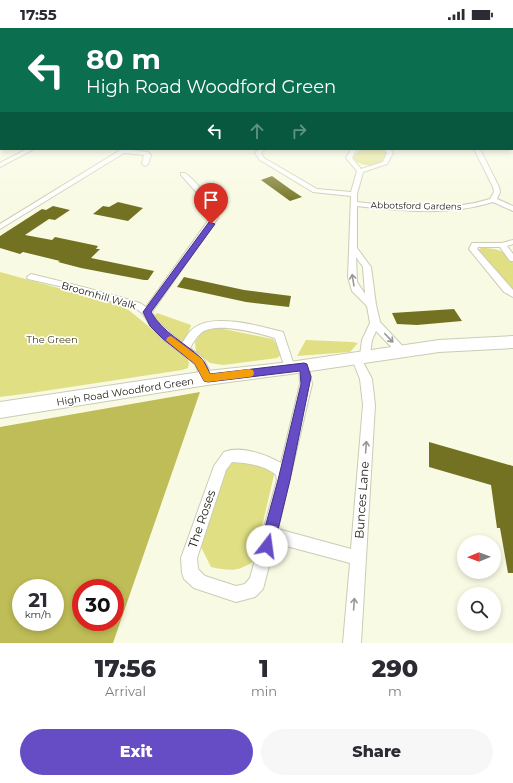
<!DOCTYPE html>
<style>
body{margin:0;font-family:Montserrat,sans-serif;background:#f7f7f7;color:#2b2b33;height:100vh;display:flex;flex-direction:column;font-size:15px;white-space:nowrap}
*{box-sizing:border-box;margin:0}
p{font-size:13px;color:#7c7c81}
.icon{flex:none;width:22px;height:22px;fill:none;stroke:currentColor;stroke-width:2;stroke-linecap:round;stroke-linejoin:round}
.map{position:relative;height:615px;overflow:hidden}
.side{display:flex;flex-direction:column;background:#fff;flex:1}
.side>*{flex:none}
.hud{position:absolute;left:0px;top:0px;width:513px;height:122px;box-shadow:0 2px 6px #0003;background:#0b6e4f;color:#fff;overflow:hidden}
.needle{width:26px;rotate:269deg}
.controls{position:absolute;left:457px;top:507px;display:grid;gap:8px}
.controls a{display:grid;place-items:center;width:44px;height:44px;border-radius:50%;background:#fff;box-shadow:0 2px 6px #0003;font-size:20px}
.speed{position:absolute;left:12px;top:551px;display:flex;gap:8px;font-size:20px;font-weight:700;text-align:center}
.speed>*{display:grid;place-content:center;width:52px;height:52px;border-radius:50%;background:#fff;box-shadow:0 2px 6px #0003;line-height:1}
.speed small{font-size:10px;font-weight:400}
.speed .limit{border:6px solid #d22;background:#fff;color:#111}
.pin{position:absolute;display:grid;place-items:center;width:34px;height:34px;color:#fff;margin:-41px -17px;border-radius:50% 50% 50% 0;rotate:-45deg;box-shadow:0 0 4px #0007}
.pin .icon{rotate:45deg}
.me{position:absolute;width:44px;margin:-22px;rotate:15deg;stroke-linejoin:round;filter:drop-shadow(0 0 3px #0008)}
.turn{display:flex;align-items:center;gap:14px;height:84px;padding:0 20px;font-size:18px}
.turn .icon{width:52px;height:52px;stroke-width:2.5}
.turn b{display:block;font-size:28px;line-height:34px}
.lanes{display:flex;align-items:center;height:38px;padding:0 20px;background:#0003;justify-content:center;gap:20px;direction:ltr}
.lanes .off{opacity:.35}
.eta{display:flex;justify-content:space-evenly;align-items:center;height:68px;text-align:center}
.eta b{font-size:24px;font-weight:800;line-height:28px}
.button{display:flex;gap:8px;margin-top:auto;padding:8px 20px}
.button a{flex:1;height:46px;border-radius:24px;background:#664dc6;color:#fff;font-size:16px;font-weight:800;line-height:46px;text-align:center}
.button a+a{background:#f7f7f7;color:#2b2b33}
.status{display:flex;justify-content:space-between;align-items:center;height:28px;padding:0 20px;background:#fff;direction:ltr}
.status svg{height:11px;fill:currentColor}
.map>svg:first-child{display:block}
.green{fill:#e0df84}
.forest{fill:#bfbd57;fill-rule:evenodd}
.building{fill:#737222}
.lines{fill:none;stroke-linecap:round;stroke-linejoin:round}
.street-casing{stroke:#cbccb5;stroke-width:2}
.primary-casing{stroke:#cbccb5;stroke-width:2}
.street{fill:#fff;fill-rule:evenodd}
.primary{fill:#fff;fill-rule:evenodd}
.oneway{stroke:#989894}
.route{fill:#664dc6;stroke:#423281}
.slow{fill:#f59e0b}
.labels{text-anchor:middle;stroke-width:3.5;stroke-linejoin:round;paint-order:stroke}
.far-street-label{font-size:9px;fill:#1b1b12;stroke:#fff}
.street-label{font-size:10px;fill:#1b1b12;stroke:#fff}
.park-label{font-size:10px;fill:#3f3e13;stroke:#fff}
.near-street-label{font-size:12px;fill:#1b1b12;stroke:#fff}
</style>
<div class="status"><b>17:55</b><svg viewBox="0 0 49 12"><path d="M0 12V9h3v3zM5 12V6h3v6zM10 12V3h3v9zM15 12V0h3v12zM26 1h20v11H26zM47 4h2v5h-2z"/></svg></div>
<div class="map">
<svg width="513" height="615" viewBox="0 0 513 615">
<rect width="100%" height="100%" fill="#f9fae3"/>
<path class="green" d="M 360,121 L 382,121 L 388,125 L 381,135 C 371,138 360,139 353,130 Z
M 481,220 C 493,220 509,222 513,235 C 513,243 513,256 513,264 L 478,222 Z
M 0,244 L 113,275 L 126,280 L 136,288 L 187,330 L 189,335 L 188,340 L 182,342 L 31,365 L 0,369 Z
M 157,285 L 191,297 L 186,312 L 179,314 L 157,296 L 154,288 Z
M 213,299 L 273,311 L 279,319 L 282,326 L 277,330 L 223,337 L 210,335 L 196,324 L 195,314 L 203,302 Z
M 306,312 L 352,314 L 358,315 L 350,324 L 297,328 Z
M 238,428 L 272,440 L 274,447 L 254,533 C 238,544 230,543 211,539 L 201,519 L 224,443 L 230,433 Z"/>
<path class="forest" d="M 200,364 L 113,615 L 0,615 L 0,399 ZM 21,560 L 55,560 L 55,594 L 21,594 ZM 81,560 L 115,560 L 115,594 L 81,594 Z"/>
<path class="building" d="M 272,148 L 290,161 L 302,169 L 290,173 L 261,152 Z
M 118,174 L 143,180 L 128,193 L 93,186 L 103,178 L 109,179 Z
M 53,178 L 70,182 L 55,192 L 49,191 L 25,207 L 52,212 L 55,209 L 98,218 L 96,221 L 100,221 L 91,230 L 154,243 L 148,252 L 144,252 L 81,240 L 58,234 L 60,233 L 23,224 L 20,226 L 0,220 L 0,208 L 42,181 L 46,182 Z
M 184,249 L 244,262 L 291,268 L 289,279 L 246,274 L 177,259 Z
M 454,281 L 462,293 L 417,297 L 397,296 L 392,285 Z
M 429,414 L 513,438 L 513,545 L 508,545 L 500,500 L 497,500 L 491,457 L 429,439 Z"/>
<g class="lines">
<g class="street-casing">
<path id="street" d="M 512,97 L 513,97 L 513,101 L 512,101 Z
M 27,121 L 34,121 L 0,139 L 0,135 Z
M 122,121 L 148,124 L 151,127 L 148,136 L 145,138 L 142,136 L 144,127 L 124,125 L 0,201 L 0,196 Z
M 259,121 L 265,121 L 261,125 L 264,130 L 317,161 L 351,164 L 357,143 L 346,130 L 351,121 L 357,121 L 352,130 L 361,141 L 383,134 L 387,125 L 384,121 L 390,121 L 393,125 L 387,136 L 363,144 L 357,166 L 357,174 C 401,179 448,184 490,171 L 494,164 L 493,159 L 474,121 L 480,121 L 499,159 L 500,164 L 497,171 L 513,178 L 513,183 L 493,174 C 449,188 402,183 357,178 L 357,220 L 371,239 L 376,277 L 380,294 L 408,324 L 407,327 L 399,327 L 376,303 L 372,312 L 369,333 L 363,334 L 372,351 L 375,377 L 361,615 L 343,615 L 350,535 L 275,515 L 263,561 L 255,569 L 236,574 L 194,560 L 184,551 L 182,545 L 181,530 L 214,438 L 224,424 C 241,417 267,427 281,435 L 300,356 L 299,338 L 300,335 L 304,334 L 308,335 L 312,356 L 278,501 L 351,521 L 363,377 L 360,351 L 352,331 L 353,328 L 360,328 L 362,312 L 370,295 L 367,278 L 352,263 L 348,249 L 351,168 L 313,164 L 260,132 L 255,125 ZM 356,229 L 363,239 L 365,266 L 357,254 ZM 232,434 C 247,435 265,437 276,447 L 277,452 L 250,550 L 245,556 L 236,558 L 205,548 L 198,541 L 197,530 L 226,442 Z
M 181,145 L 185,145 C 200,156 210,173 218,190 L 152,284 L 157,293 L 182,315 C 186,310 189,303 194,300 C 214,285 260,298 283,304 L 295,340 L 294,343 L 290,344 L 286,343 L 275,310 C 258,305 216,293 201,305 C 196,309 193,315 190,320 L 203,330 L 213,350 L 211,353 L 207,354 L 203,353 L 195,336 L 162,311 L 150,297 L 143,286 L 134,279 L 94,269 L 68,260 L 28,251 L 27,249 L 31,246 C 68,255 104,264 140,275 L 146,279 L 210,190 L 198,166 L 181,147 Z
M 513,212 L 513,216 L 507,218 L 513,226 L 513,233 L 510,233 L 500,219 L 478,219 L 477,221 L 513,262 L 513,269 L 504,264 L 469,221 L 472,215 L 502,215 Z"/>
</g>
<g class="primary-casing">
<path id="primary" d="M 513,308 L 513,320 L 439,324 L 290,346 L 207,357 L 0,390 L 0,374 L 207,343 L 290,334 L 439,312 Z"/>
</g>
<use href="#street" class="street"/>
<use href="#primary" class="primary"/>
</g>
<defs><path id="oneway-shaft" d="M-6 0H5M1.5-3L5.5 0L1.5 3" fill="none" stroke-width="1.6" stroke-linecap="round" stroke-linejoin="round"/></defs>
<g class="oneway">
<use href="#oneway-shaft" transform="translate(353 252) rotate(-99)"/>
<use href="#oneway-shaft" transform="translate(389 310) rotate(46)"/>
<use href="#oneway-shaft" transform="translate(366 419) rotate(-86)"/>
<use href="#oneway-shaft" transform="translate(354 576) rotate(-86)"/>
</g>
<linearGradient id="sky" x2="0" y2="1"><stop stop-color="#97b8ae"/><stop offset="0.51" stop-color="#fcfdf2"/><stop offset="1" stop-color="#fcfdf2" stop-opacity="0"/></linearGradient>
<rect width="513" height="176" fill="url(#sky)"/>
<path class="route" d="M 209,194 L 215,196 L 151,284 C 163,305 184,314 201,330 C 205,334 208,341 210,346 L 304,335 L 307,336 L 311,349 L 290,452 L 274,518 L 272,523 L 267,525 L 262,523 L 260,518 L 278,452 L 301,356 L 300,343 L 208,354 L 204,353 L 195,336 L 163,311 L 150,298 L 143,284 Z"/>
<path class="slow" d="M 171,308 L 202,331 L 210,346 L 249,341 L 253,342 L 254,345 L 253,348 L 249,349 L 208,354 L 204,353 L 195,336 L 168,314 L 166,312 L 168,309 Z"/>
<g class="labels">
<g class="far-street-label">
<text transform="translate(416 178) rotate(1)" y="3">Abbotsford Gardens</text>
</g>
<g class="street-label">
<text transform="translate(99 267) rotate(16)" y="4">Broomhill Walk</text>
<text transform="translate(125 363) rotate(-9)" y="4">High Road Woodford Green</text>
</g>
<g class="park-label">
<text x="52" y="315">The Green</text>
</g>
<g class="near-street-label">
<text transform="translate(362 472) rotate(-86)" y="4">Bunces Lane</text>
<text transform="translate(202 491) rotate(-71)" y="4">The Roses</text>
</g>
</g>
</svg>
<div class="controls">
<a><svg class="needle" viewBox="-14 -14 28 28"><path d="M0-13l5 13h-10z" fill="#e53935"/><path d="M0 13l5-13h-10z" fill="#7c7c81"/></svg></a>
<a><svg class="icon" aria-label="search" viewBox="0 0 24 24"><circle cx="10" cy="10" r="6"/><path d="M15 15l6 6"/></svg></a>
</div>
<div class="speed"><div>21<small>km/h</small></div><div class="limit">30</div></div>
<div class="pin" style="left:211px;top:196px;background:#d93025"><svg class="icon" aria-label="arrive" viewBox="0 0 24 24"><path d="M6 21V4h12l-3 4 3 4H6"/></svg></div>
<svg class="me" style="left:267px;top:518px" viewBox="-20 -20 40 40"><circle r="19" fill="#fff"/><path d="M0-13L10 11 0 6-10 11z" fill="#664dc6"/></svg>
<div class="hud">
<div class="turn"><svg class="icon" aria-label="left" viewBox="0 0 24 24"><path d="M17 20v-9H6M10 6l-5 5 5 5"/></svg><div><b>80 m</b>High Road Woodford Green</div></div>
<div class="lanes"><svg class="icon" aria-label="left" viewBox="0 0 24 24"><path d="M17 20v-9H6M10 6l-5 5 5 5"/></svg><svg class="icon off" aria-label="ahead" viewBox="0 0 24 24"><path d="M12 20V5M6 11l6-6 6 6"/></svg><svg class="icon off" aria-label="right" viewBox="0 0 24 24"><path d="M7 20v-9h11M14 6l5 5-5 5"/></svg></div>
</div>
</div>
<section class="side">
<div class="eta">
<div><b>17:56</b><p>Arrival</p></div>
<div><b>1</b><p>min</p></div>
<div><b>290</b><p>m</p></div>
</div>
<div class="button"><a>Exit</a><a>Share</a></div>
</section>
